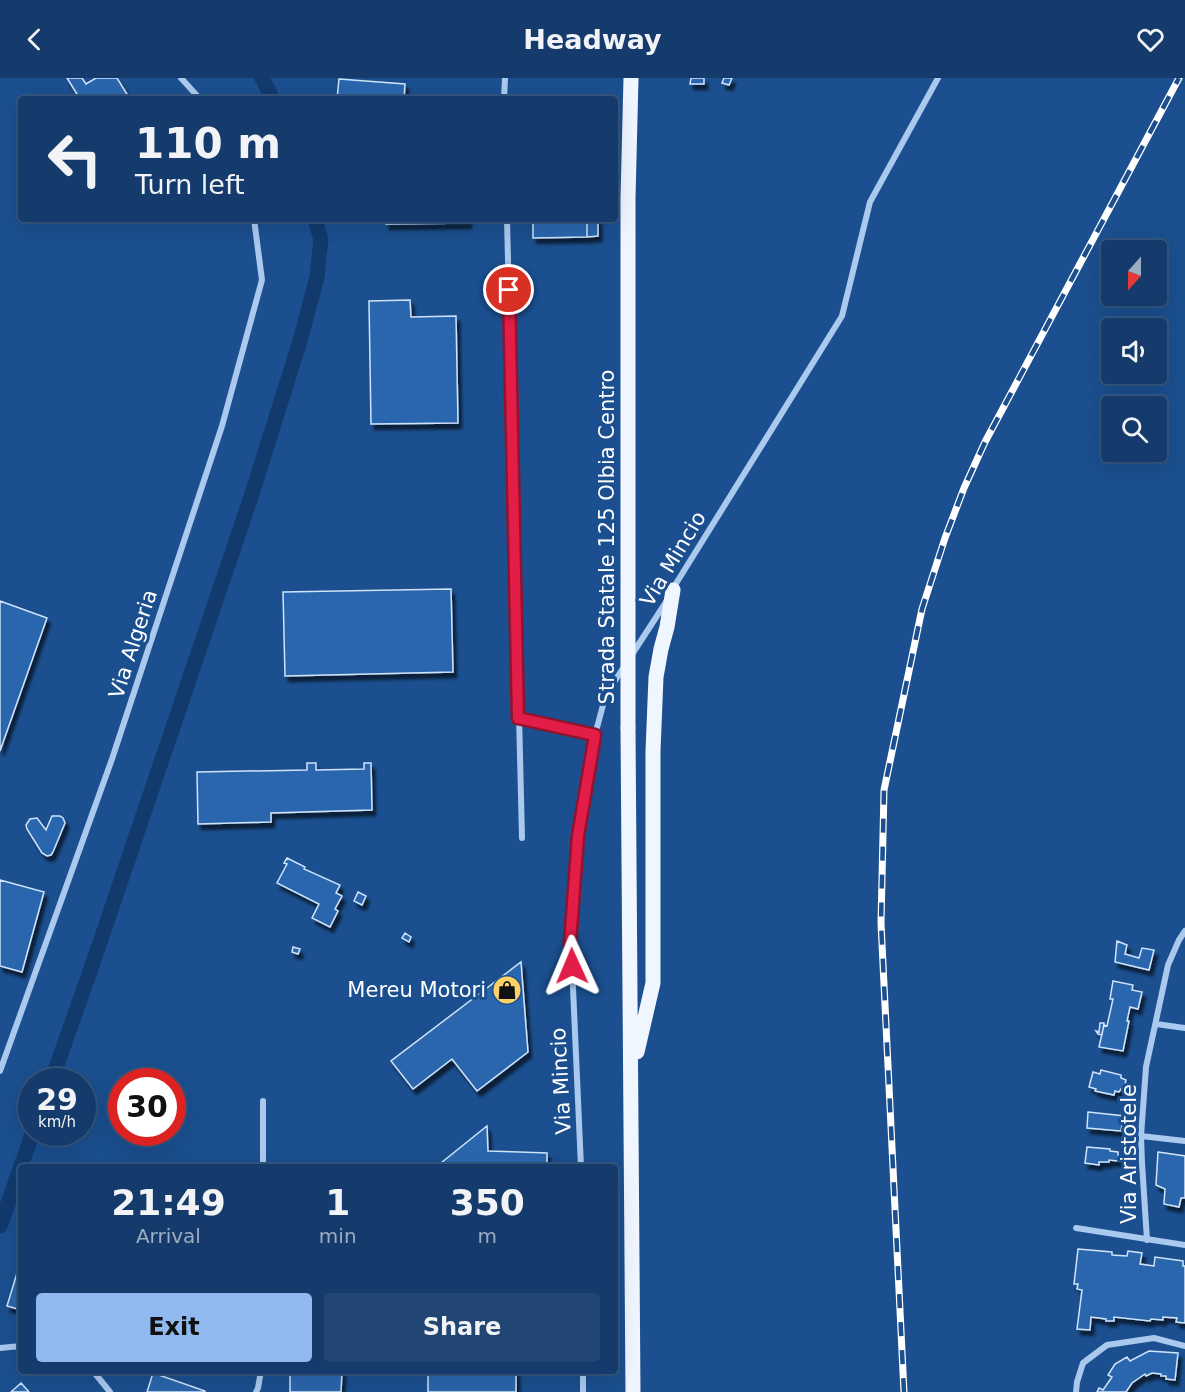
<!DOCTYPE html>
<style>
body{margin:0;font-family:"DejaVu Sans",sans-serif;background:#214673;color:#f1f3f6;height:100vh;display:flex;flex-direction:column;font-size:22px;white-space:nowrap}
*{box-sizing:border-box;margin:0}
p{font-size:20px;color:#9dadc1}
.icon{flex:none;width:33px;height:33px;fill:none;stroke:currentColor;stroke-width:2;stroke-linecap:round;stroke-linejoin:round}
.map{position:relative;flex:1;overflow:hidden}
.details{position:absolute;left:18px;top:1086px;width:600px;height:210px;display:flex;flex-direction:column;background:#143b6b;border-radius:6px;box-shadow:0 6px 24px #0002,0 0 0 2px #33557e}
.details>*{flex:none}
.banner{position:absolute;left:18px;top:18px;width:600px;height:126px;border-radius:6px;box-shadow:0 6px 24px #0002,0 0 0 2px #33557e;background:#143b6b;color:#f1f3f6;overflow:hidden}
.needle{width:39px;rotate:201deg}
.buttons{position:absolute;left:1101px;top:162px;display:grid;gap:12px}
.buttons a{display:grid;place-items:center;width:66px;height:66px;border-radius:6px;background:#143b6b;box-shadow:0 6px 24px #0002,0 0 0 2px #33557e;font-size:30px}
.speed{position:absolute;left:18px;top:990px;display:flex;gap:12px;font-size:30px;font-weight:700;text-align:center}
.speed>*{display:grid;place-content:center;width:78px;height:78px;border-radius:50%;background:#143b6b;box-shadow:0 6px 24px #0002,0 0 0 2px #33557e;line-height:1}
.speed small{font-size:15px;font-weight:400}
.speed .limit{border:9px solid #d22;background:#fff;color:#111}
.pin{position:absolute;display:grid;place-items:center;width:51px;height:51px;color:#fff;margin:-26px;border:3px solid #fff;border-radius:50%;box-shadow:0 2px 6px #0007}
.me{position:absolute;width:66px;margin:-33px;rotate:359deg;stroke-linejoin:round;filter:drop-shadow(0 0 4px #0008)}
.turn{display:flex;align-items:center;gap:21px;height:126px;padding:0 18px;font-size:27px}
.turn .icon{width:78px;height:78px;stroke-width:2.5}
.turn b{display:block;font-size:42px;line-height:51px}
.eta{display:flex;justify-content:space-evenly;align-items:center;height:102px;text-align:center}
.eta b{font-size:36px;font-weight:700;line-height:42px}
.button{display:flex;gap:12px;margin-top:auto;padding:12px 18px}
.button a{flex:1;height:69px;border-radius:6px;background:#90b9f0;color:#111;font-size:24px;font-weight:700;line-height:69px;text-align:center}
.button a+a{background:#214673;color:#f1f3f6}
header{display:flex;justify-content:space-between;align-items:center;height:78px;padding:0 18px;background:#143b6b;font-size:27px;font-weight:700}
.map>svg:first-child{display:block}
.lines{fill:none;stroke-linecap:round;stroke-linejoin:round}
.canal{stroke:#123a6d;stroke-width:15}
.building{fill:#2a66ad;stroke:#cfe3fa;stroke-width:1.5;filter:url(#shadow)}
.street{stroke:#a9c9ee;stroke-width:6}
.primary{stroke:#f0f6ff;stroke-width:15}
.rail-casing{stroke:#fff;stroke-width:7}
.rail{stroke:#1b4f8f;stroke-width:4.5;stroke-dasharray:14;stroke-linecap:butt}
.primary-bridge{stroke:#f0f6ff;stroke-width:15}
.route-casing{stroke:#92132f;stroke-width:15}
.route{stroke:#e11d48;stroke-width:10}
.labels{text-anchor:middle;stroke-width:6;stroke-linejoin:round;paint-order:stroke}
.street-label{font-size:21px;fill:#fff;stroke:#1b4f8f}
.poi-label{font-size:21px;fill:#fff;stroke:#1b4f8f;text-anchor:end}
</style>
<header><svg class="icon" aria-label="back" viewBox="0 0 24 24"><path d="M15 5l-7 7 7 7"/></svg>Headway<svg class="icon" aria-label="heart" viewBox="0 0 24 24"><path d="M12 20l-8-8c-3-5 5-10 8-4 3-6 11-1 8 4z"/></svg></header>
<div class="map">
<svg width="1185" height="1314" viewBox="0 0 1185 1314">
<defs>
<filter id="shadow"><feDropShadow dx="3.5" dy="5.5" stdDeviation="1.5" flood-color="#0009"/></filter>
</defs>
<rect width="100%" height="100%" fill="#1b4f8f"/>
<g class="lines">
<path class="canal" d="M 262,0 L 273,21
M 51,1004 L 94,882 L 251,419 L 300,263 L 317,199 L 321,162 L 315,141
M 0,1148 L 33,1054"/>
</g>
<path class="building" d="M 67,0 L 82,0 L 86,6 L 96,0 L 117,0 L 130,21 L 80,21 Z
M 691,0 L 704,0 L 704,6 L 690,6 Z
M 724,0 L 732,0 L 729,7 L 722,5 Z
M 339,1 L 405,6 L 404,21 L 337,21 Z
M 386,141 L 468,141 L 468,145 L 386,146 Z
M 533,141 L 587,141 L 587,159 L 533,160 Z
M 587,141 L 598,141 L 598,158 L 587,159 Z
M 410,222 L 411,239 L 456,238 L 458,345 L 371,346 L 369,223 Z
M 451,511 L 453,594 L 285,598 L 283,514 Z
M 0,523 L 47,540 L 0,673 Z
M 307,685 L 316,685 L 316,692 L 364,691 L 364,685 L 371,685 L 372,732 L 271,735 L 271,744 L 198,746 L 197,694 L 307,692 Z
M 52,738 L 60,738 L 63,740 L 65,745 L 53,774 L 51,777 L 47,778 L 42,775 L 27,751 L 26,747 L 30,741 L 37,740 L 46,752 Z
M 287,780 L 305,789 L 304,791 L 340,807 L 336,815 L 342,818 L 335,831 L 338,833 L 330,849 L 312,840 L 319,826 L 277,805 L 287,786 L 284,785 Z
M 0,802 L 44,814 L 22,894 L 0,888 Z
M 358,814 L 366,818 L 362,827 L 354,823 Z
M 405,855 L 411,859 L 409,864 L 402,860 Z
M 1117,863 L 1127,867 L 1125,876 L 1139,880 L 1142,870 L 1154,872 L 1149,892 L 1115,884 Z
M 293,869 L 300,871 L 298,876 L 292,874 Z
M 521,884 L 528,974 L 477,1013 L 452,981 L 413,1011 L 391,983 Z
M 1113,903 L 1133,907 L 1132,912 L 1142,914 L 1138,931 L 1130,929 L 1127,943 L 1129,943 L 1123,973 L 1099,969 L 1104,947 L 1107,948 L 1113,921 L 1110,921 Z
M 1100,945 L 1104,945 L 1102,957 L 1098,956 L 1096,953 L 1099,954 Z
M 1101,992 L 1121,997 L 1121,1000 L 1126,1002 L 1124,1012 L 1121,1011 L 1119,1014 L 1115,1013 L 1114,1017 L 1095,1013 L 1096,1011 L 1089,1009 L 1093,994 L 1100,996 Z
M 1088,1034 L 1125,1038 L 1125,1045 L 1122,1046 L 1121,1053 L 1087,1050 Z
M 487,1048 L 488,1073 L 547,1075 L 547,1089 L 436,1089 Z
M 1087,1069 L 1110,1071 L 1110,1073 L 1118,1074 L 1118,1083 L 1109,1082 L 1109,1084 L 1099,1084 L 1099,1087 L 1085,1085 Z
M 1158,1074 L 1185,1078 L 1185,1120 L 1181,1120 L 1179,1129 L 1164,1126 L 1165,1111 L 1156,1107 Z
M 1078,1171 L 1112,1174 L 1112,1177 L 1127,1178 L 1128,1173 L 1142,1175 L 1140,1186 L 1154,1188 L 1155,1179 L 1183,1183 L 1183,1188 L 1185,1188 L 1185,1245 L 1176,1244 L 1177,1240 L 1163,1239 L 1163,1242 L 1151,1241 L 1150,1243 L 1114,1239 L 1114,1243 L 1106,1243 L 1106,1241 L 1091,1239 L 1090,1252 L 1077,1251 L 1082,1212 L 1077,1211 L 1078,1206 L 1074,1206 Z
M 21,1182 L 21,1232 L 7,1228 Z
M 1149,1273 L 1178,1275 L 1175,1302 L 1166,1301 L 1166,1298 L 1161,1298 L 1161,1296 L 1152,1295 L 1146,1298 L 1145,1296 L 1132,1305 L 1126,1314 L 1097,1314 L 1099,1310 L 1103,1312 L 1112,1299 L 1108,1297 L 1115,1286 L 1127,1279 L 1130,1283 Z
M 290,1293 L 342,1293 L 341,1314 L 290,1314 Z
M 428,1293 L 516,1293 L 516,1314 L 428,1314 Z
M 153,1295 L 205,1313 L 205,1314 L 147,1314 Z
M 21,1305 L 29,1314 L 11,1314 Z"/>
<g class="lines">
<path class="street" d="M 181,0 L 200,21
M 504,21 L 505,0
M 507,141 L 522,760
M 672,512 L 842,238 L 870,124 L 938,0
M 631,578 L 666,524
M 518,640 L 595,657
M 1156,946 L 1185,950
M 0,993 L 112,681 L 222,348 L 262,202 L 254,141
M 1141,1058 L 1185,1063
M 263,1089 L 263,1023
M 581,1089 L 571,865 L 577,758 L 595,657 L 606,616 L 624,589
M 1076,1150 L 1185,1167
M 1147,1162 L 1142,1085 L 1141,1058 L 1146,989 L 1168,887 L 1179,862 L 1185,853
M 0,1270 L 21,1268
M 93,1293 L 110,1314
M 256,1314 L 258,1310 L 261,1293
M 583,1314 L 583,1293
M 1076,1314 L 1077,1304 L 1083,1285 L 1107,1267 L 1154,1260 L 1185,1268"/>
<path class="primary" d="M 628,650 L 633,1314
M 637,974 L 653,905 L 653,673 L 656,599 L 661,571 L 667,549 L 673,512"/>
<g class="rail-casing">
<path id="rail" d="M 904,1314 L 881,845 L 884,712 L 922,531 L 945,460 L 964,410 L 985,364 L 1179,0"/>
</g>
<use href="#rail" class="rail"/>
<path class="primary-bridge" d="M 628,650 L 628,120 L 631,0"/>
</g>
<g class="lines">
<g class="route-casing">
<path id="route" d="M 509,212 L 518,640 L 595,657 L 578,758 L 570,865 L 572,888"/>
</g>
<use href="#route" class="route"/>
</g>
<defs>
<g id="shop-disc" transform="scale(1.5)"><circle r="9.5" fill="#ffd166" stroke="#1b4f8f"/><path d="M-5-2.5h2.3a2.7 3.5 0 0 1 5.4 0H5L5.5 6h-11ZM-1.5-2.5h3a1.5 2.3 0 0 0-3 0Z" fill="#111"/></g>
</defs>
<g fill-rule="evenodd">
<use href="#shop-disc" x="507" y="912"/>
</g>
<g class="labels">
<g class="street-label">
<text transform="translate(607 459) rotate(-90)" y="7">Strada Statale 125 Olbia Centro</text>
<text transform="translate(673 481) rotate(-59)" y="7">Via Mincio</text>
<text transform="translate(133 566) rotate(-72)" y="7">Via Algeria</text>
<text transform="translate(561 1003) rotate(-93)" y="7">Via Mincio</text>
<text transform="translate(1129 1076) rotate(-90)" y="7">Via Aristotele</text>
</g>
<g class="poi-label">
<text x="486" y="919">Mereu Motori</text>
</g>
</g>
</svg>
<div class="buttons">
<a><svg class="needle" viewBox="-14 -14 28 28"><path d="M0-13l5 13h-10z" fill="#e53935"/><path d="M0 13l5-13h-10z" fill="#9dadc1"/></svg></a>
<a><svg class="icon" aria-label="sound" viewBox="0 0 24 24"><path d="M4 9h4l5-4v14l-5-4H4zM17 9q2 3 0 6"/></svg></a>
<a><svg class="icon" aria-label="search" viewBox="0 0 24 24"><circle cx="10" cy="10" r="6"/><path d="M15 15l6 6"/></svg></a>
</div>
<div class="speed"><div>29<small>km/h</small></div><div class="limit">30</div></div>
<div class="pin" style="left:509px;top:212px;background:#d93025"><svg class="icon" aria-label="arrive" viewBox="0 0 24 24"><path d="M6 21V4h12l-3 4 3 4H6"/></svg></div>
<svg class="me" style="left:572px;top:888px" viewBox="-20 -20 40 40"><path d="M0-17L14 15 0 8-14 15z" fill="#e11d48" stroke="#fff" stroke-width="4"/></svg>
<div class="banner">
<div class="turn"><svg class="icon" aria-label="left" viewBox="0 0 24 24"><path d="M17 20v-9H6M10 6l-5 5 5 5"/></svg><div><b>110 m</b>Turn left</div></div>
</div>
<section class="details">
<div class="eta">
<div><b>21:49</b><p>Arrival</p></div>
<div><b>1</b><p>min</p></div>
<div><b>350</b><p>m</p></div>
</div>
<div class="button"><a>Exit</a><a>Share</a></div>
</section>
</div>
